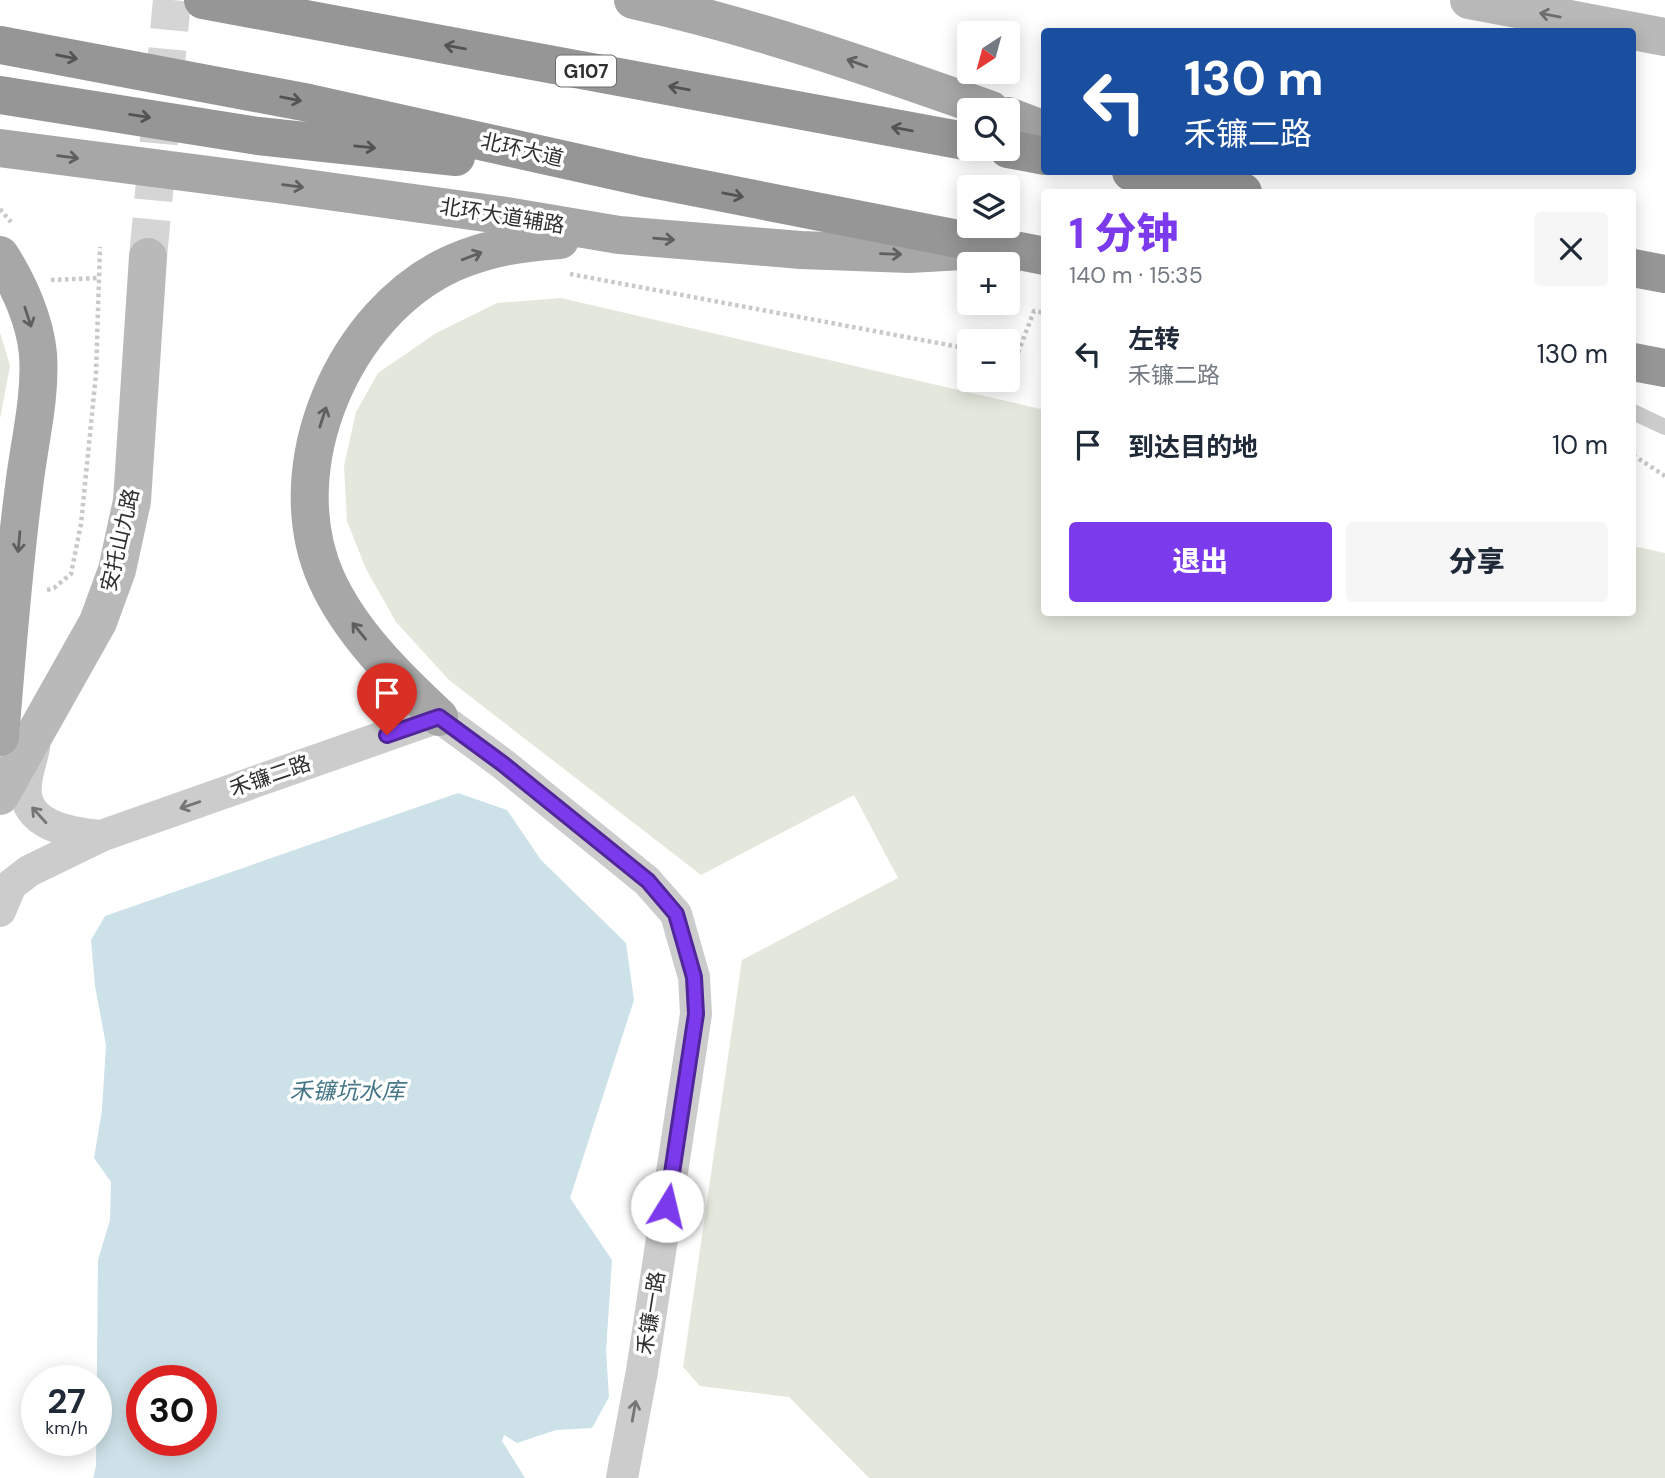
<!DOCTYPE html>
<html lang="zh">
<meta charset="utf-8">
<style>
body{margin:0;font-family:"DM Sans","Noto Sans SC",sans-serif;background:#f6f6f7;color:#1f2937;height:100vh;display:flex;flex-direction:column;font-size:26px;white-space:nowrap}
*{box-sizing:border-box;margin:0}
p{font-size:23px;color:#747a83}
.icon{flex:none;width:38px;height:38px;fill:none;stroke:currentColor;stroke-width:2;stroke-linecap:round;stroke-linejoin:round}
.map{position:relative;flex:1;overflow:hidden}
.drawer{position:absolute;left:1041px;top:189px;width:595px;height:427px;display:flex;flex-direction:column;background:#fff;border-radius:7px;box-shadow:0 4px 18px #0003}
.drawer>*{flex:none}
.banner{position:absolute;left:1041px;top:28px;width:595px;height:147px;border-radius:7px;box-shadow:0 4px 18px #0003;background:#1a4fa0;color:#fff;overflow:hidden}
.needle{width:46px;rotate:216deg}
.fabs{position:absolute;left:957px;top:21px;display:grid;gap:14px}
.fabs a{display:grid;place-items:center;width:63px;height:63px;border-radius:7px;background:#fff;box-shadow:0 4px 18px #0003;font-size:35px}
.speed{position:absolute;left:21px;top:1365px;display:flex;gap:14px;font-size:35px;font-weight:700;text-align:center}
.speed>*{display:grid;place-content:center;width:91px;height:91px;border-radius:50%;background:#fff;box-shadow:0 4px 18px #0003;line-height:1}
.speed small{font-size:18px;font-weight:400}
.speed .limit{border:10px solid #d22;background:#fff;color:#111}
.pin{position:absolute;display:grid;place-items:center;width:60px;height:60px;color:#fff;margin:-72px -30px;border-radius:50% 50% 50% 0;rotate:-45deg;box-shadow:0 0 7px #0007}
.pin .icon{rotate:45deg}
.me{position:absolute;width:77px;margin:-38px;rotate:9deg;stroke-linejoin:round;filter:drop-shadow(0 0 5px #0008)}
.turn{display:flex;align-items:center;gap:24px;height:147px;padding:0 28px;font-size:32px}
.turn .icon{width:91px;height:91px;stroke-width:2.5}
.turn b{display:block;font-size:49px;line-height:60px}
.round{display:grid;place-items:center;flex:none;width:74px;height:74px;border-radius:7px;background:#f6f6f7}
.headline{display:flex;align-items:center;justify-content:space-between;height:119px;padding:0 28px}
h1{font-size:42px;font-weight:800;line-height:52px;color:#7c3aed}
.primary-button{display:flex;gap:14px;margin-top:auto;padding:14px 28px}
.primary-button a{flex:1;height:80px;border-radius:7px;background:#7c3aed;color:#fff;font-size:28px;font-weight:800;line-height:80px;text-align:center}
.primary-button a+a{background:#f6f6f7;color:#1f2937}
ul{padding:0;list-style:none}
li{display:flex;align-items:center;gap:21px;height:91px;padding:0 28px}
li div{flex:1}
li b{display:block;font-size:26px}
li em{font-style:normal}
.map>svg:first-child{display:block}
.green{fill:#e4e8dc}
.water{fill:#cde1e8;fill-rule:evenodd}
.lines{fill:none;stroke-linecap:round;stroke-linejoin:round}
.secondary-tunnel{stroke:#d5d5d5;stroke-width:38;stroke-dasharray:38 19;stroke-linecap:butt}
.path{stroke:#c9c9c9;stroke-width:4.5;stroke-dasharray:3.5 3.5;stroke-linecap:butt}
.lane{stroke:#ccc;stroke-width:16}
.street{stroke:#ccc;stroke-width:32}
.secondary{stroke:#b9b9b9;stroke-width:38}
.primary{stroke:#a7a7a7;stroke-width:38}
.highway{stroke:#969696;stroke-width:38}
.oneway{stroke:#6d6d6d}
.oneway2{stroke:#535353}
.oneway3{stroke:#5f5f5f}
.oneway4{stroke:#767676}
.route-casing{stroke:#51269a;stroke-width:18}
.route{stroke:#7c3aed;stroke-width:12}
.labels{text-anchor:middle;stroke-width:7;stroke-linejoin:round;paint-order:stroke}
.shield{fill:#fff;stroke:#6d6d6d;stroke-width:2}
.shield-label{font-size:19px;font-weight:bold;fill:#2f2f2f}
.street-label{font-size:21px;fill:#2f2f2f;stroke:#fff}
.water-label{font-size:23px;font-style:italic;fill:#467788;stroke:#fff}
</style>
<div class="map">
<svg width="1665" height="1478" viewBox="0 0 1665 1478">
<rect width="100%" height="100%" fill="#fff"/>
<path class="green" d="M 561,298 L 1045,410 L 1045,612 L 1633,612 L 1633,546 L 1665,553 L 1665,1478 L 869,1478 L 789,1397 L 700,1386 L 683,1367 L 742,960 L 898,878 L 854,795 L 701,875 L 449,680 L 396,622 L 366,569 L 347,521 L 344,466 L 356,412 L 378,373 L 436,333 L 497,303 Z
M 0,332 L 10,366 L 0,419 Z"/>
<path class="water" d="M 458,793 L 507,810 L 541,860 L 626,943 L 634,1000 L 570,1198 L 612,1260 L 606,1351 L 609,1397 L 592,1428 L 556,1430 L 517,1443 L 504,1435 L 502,1441 L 525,1478 L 93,1478 L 96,1466 L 98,1260 L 110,1220 L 111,1182 L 94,1158 L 102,1110 L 106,1045 L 95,986 L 91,940 L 105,916 ZM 142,1381 L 201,1381 L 201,1440 L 142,1440 Z"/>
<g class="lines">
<path class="secondary-tunnel" d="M 148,257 L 172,0"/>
<path class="path" d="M 0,209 L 11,222
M 570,274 L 970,349
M 51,280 L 99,278
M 1008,356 L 1016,358 L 1034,311 L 1045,313
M 1633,455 L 1665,476
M 47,590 L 54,588 L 71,574 L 81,524 L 96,374 L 100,247"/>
<path class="lane" d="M 1633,412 L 1665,427"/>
<path class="street" d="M 34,747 C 32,759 27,771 26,784 C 21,826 71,833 101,836
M 0,911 L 11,885 L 29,871 L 101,836 L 439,717 L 503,764 L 647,881 L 676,914 L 694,977 L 696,1014 L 642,1371 L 622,1478"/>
<path class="secondary" d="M 1469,0 L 1665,37
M 0,796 L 98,622 L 117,570 L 132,501 L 148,257"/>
<path class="primary" d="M 633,0 C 755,27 873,68 991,110
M 1008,116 L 1045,130
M 0,148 L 277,184 L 500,215 L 619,235 L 801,250 L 909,254 L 981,250
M 0,255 C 18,283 35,320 38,354 C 41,399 29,443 24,487 C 13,570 7,654 0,737
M 439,717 C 396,677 350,632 326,578 C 277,467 344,312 453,263 C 490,247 520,243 560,240"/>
<path class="highway" d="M 203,0 L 970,142
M 0,45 L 309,103 L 642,177 L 1045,256
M 0,95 L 258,136 L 456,157
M 1008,149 L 1045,156
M 1131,172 L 1243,192
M 1633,268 L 1665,274
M 1633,362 L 1665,368"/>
</g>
<defs><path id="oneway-shaft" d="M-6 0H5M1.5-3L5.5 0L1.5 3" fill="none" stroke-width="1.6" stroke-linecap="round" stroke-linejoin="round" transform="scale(1.75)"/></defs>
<use class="oneway" href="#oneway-shaft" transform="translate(1550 15) rotate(-169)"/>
<g class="oneway2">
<use href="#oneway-shaft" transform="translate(455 47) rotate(-170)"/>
<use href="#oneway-shaft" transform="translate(67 57) rotate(11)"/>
<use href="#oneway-shaft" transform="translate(679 88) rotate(-170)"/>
<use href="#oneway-shaft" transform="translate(291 99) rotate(11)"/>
<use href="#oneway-shaft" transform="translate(140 116) rotate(9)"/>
<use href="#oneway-shaft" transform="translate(902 129) rotate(-170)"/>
<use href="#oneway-shaft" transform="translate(365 147) rotate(6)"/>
<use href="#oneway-shaft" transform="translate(733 195) rotate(11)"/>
</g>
<g class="oneway3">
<use href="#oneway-shaft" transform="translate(857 63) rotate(-160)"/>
<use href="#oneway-shaft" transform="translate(68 157) rotate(7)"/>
<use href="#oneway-shaft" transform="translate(293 186) rotate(8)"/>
<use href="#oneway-shaft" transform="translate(664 239) rotate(5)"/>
<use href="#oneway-shaft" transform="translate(891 254) rotate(2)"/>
<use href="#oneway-shaft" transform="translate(472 256) rotate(-21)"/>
<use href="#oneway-shaft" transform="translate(28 317) rotate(72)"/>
<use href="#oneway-shaft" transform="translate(323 417) rotate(-72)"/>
<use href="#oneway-shaft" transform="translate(19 542) rotate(95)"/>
<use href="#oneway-shaft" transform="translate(359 631) rotate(-129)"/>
</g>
<g class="oneway4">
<use href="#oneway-shaft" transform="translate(190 805) rotate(161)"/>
<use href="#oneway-shaft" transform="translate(39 815) rotate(-132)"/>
<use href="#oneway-shaft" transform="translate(634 1411) rotate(-80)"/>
</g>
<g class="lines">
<g class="route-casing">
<path id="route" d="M 387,735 L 439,717 L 503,764 L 648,881 L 676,914 L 694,977 L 696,1014 L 667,1206"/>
</g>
<use href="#route" class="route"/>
</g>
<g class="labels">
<rect class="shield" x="556" y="55.5" width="60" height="31" rx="5"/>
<g class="shield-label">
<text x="586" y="78">G107</text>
</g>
<g class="street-label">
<text transform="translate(522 150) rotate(13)" y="7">北环大道</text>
<text transform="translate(502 216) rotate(9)" y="7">北环大道辅路</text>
<text transform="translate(120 540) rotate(-77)" y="7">安托山九路</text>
<text transform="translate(270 776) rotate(-19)" y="7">禾镰二路</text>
<text transform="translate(651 1313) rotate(-81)" y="7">禾镰一路</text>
</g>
<g class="water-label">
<text x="347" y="1099">禾镰坑水库</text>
</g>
</g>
</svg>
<div class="fabs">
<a><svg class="needle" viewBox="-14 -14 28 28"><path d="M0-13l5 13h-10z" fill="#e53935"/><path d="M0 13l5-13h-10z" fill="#747a83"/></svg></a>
<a><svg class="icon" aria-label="search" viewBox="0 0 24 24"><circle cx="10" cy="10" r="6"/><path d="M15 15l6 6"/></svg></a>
<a><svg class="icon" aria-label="layers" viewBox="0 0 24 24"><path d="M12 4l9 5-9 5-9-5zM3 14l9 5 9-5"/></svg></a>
<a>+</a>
<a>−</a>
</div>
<div class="speed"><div>27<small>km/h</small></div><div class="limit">30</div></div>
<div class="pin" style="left:387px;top:735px;background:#d93025"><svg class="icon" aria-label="arrive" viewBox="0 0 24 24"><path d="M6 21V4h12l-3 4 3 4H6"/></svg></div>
<svg class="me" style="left:667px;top:1206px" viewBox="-20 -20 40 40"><circle r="19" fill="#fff"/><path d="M0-13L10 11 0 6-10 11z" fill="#7c3aed"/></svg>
<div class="banner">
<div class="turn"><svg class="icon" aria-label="left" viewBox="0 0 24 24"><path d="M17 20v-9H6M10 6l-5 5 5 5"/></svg><div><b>130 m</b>禾镰二路</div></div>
</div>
<section class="drawer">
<div class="headline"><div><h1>1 分钟</h1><p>140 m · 15:35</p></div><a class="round"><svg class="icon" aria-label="close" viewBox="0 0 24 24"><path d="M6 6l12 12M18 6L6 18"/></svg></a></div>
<ul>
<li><svg class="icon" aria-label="left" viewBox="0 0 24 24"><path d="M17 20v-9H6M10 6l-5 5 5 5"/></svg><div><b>左转</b><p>禾镰二路</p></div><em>130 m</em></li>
<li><svg class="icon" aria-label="arrive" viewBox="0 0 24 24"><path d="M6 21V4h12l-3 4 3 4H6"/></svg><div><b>到达目的地</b></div><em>10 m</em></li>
</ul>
<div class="primary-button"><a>退出</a><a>分享</a></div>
</section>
</div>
